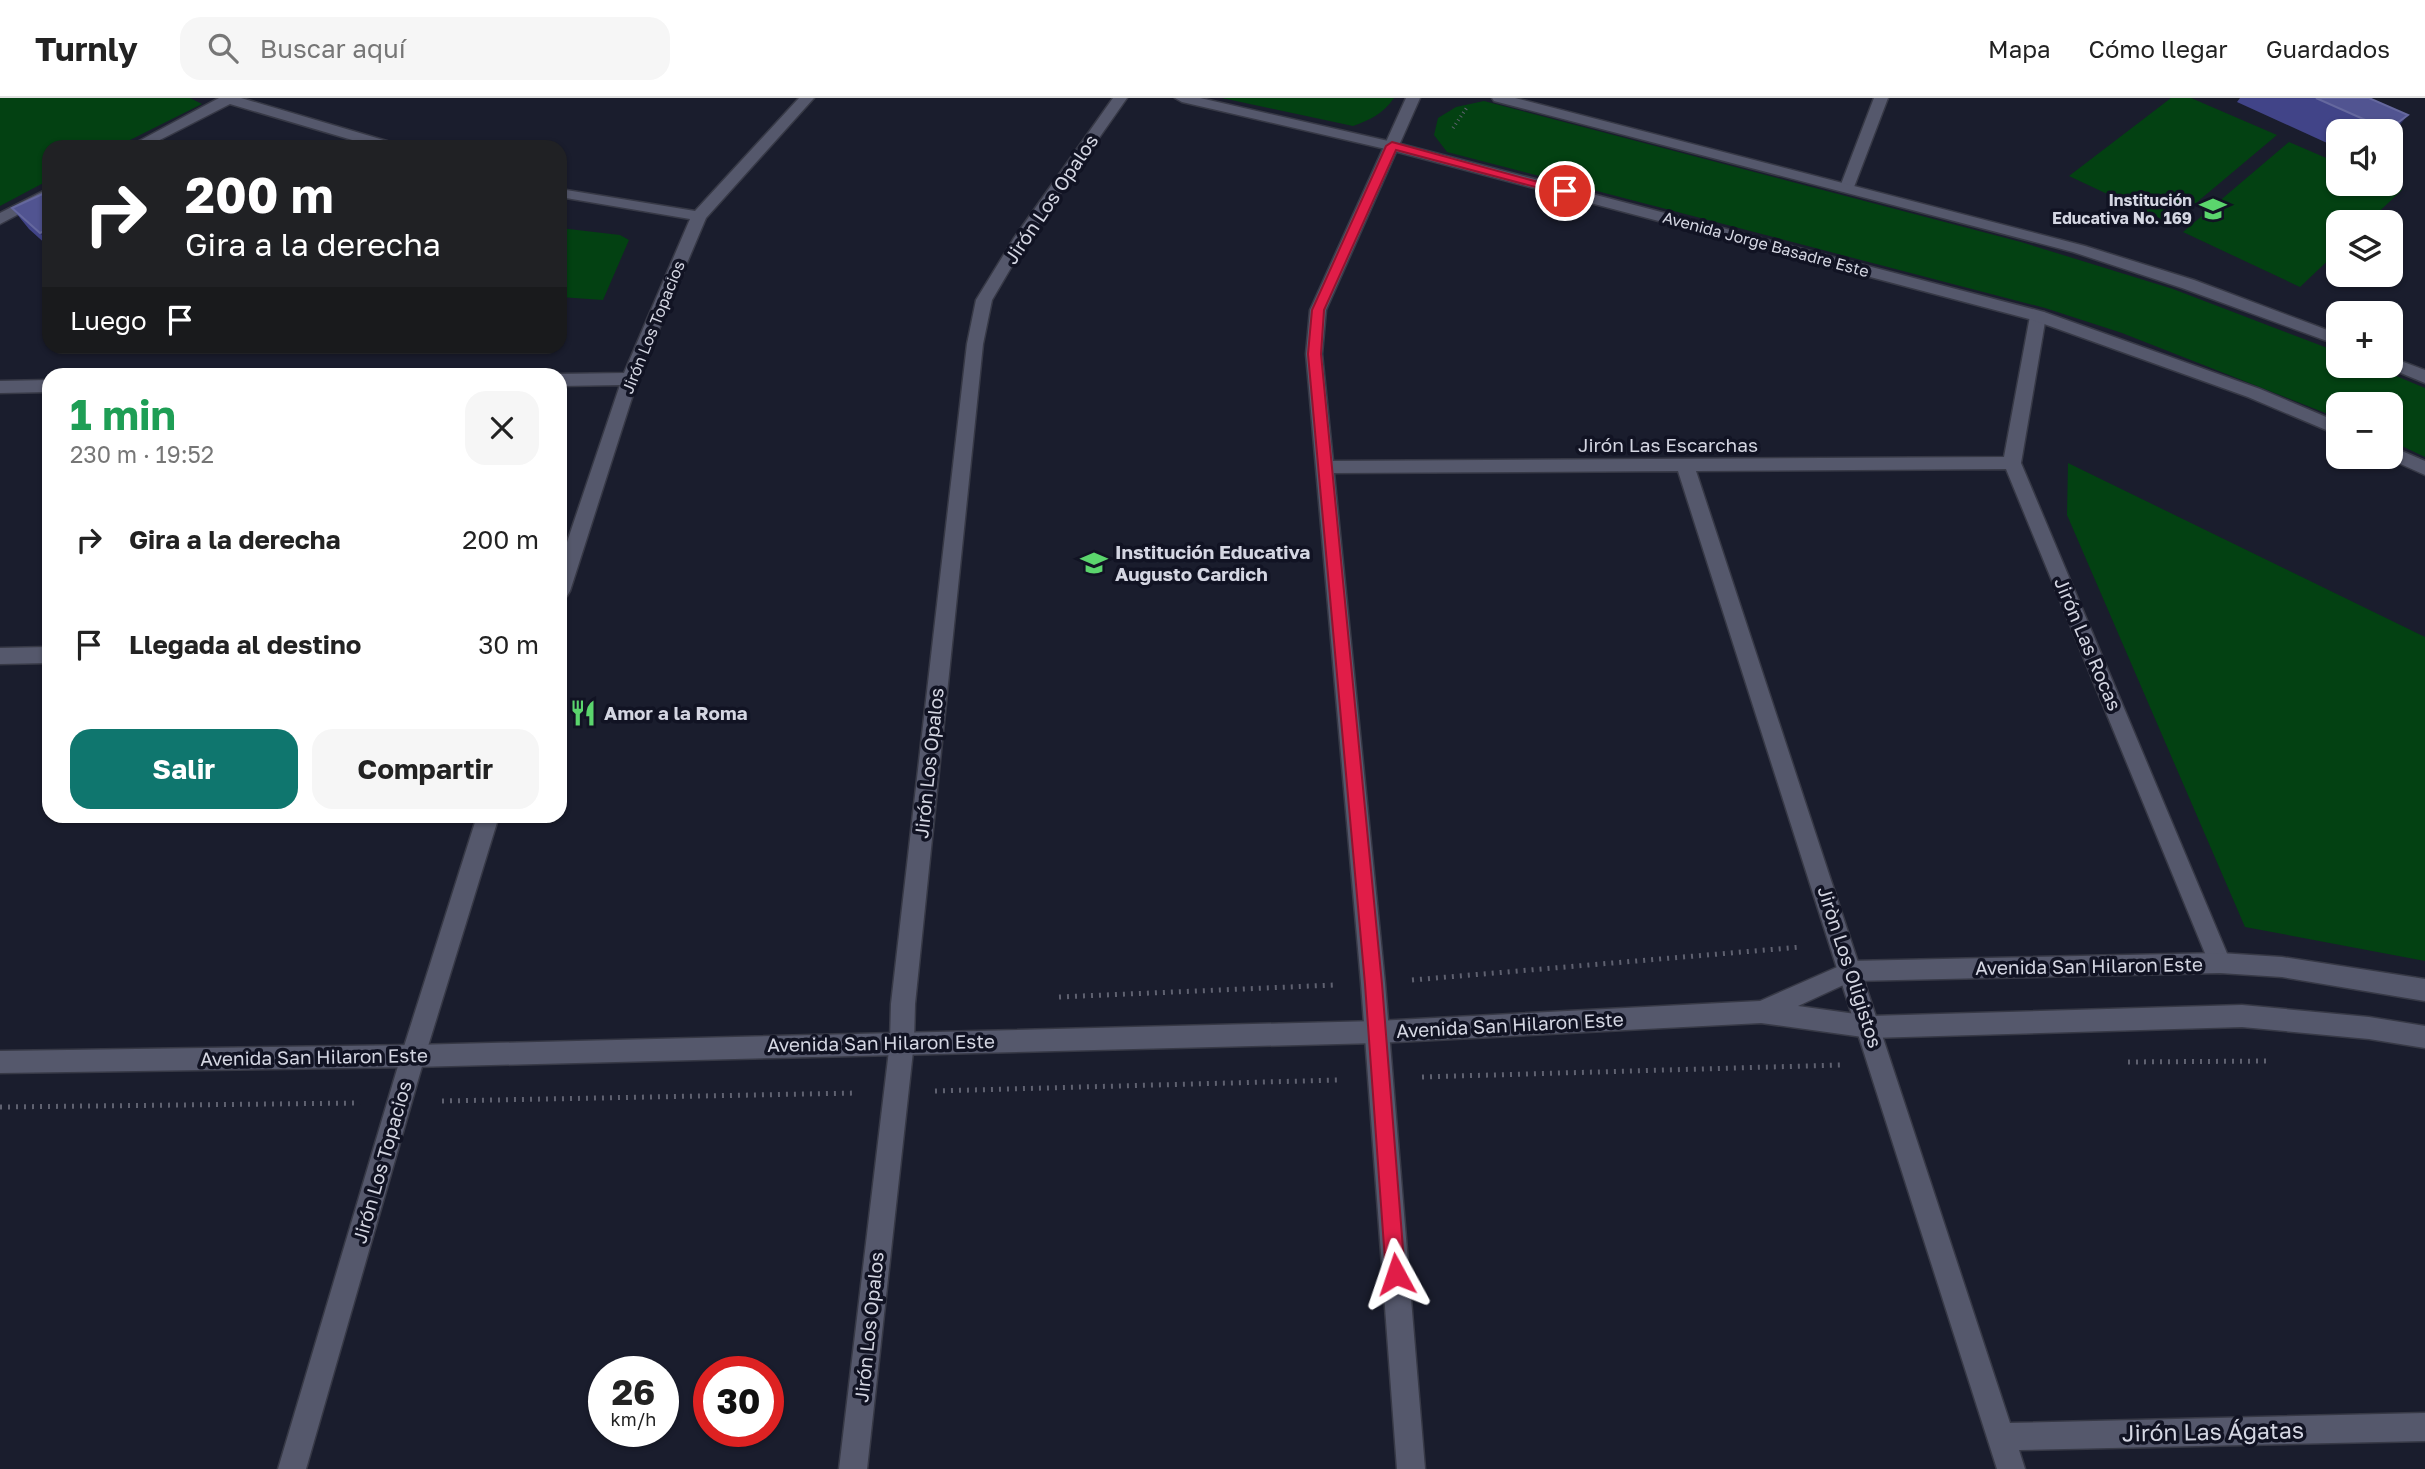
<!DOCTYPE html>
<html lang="es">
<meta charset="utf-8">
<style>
body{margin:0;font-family:"Golos Text",sans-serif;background:#f6f6f6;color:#222;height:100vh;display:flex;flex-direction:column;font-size:26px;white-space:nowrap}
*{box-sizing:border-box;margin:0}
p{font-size:23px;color:#767676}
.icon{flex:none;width:38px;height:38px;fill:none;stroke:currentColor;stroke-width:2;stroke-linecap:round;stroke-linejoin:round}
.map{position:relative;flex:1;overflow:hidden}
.details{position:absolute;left:42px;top:270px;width:525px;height:455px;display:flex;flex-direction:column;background:#fff;border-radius:21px;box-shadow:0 2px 5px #0004}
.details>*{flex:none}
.banner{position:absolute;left:42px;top:42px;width:525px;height:214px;border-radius:21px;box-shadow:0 2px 5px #0004;background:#202124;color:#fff;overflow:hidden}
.buttons{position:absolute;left:2326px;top:21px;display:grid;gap:14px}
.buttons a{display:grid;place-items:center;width:77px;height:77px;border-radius:14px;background:#fff;box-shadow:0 2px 5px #0004;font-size:35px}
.speed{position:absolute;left:588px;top:1258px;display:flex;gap:14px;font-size:35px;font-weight:700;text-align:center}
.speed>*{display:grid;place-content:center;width:91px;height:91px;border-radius:50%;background:#fff;box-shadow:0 2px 5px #0004;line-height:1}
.speed small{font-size:18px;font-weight:400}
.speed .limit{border:10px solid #d22;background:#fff;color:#111}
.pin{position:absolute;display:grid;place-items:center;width:60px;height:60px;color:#fff;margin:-30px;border:4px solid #fff;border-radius:50%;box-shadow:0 2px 7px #0007}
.me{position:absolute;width:77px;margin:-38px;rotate:355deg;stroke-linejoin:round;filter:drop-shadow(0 0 5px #0008)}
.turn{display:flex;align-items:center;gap:24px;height:147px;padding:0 28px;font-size:32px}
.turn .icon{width:91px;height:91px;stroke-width:2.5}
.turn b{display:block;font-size:49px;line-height:60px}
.then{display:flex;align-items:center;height:66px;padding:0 28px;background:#0003;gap:14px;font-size:26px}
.round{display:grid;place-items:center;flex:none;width:74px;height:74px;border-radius:21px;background:#f6f6f6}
.summary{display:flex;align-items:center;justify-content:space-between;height:119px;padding:0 28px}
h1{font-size:42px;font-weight:700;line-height:52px;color:#1e9e55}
.primary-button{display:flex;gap:14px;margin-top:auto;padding:14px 28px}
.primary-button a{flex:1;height:80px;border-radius:21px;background:#0f766e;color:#fff;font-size:28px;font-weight:700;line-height:80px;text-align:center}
.primary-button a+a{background:#f6f6f6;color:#222}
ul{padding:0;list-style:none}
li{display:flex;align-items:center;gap:21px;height:105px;padding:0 28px}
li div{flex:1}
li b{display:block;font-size:26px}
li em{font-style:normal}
header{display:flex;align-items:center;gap:42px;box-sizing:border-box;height:98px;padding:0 35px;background:#fff;border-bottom:2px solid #e0e0e0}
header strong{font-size:33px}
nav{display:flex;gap:38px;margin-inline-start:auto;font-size:24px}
.search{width:490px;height:63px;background:#f6f6f6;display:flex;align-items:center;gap:18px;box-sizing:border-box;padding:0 24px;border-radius:21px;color:#767676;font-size:26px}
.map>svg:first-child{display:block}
.green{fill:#034112}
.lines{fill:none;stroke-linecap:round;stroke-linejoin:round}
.street-casing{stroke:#373946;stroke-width:3}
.secondary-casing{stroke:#373946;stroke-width:3}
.path-far1{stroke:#5f6170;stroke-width:3.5;stroke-dasharray:1 3.5;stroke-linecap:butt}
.path{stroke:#5f6170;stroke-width:5;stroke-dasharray:2 6;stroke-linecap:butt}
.street{fill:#55586c;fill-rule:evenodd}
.secondary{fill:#55586c;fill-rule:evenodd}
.wall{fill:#414488}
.shaded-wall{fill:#2b2e5f}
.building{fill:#515491;stroke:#65689e;stroke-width:2}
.route{fill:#e11d48;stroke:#92132f;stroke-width:2}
.labels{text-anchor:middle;stroke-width:7;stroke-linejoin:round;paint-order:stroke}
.far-poi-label{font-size:16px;font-weight:bold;fill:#d4d6e2;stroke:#111323;text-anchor:end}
.far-street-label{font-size:16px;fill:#d4d6e2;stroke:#111323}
.street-label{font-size:19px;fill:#d4d6e2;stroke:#111323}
.poi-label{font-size:19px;font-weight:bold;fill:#d4d6e2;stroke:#111323;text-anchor:start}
.near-street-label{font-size:23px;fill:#d4d6e2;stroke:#111323}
</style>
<header>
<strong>Turnly</strong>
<div class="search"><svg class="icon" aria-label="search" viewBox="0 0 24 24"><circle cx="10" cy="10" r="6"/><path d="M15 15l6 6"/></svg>Buscar aquí</div>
<nav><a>Mapa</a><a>Cómo llegar</a><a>Guardados</a></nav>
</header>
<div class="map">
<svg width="2425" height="1371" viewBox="0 0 2425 1371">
<rect width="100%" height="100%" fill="#1a1d2d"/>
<path class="green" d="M 0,0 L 190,0 L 202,6 L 116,49 L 49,49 L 49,82 L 0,108 Z
M 1222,0 L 1394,0 C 1383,16 1370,22 1353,28 Z
M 2171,0 L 2191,0 L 2277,37 L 2171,126 L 2069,78 Z
M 1484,3 L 2021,144 L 2173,191 L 2338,254 L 2338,268 L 2372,268 L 2425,290 L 2425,359 L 2391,343 L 2390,306 L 2338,306 L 2338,320 L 2122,235 L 2045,210 L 1447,54 L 1434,37 L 1438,20 L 1456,9 Z
M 2289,44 L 2338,65 L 2338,86 L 2387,86 L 2402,92 L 2368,124 L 2338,124 L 2338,153 L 2300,189 L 2183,134 Z
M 560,130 L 620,137 L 629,142 L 603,202 L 560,199 Z
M 2068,365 L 2425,539 L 2425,863 L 2245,829 L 2067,417 Z"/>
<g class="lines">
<g class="street-casing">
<path id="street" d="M 219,0 L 241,0 L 397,46 L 399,49 L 376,49 L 230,6 L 146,49 L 128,49 Z
M 799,0 L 814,0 L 706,120 L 638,281 L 570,493 L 567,498 L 560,500 L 560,465 L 620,287 L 560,288 L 559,276 L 624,275 L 690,121 L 560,99 L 560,91 L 695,113 Z
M 1113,0 L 1127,0 L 1026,144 L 992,202 L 983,246 L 915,906 L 914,944 L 867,1371 L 839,1371 L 890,944 L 891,906 L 967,246 L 976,202 L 1014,140 Z
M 1406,0 L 1420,0 L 1326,212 L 1322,256 L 1333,363 L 2004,359 L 2030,218 L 2032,214 L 2044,214 L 2046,218 L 2021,365 L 2231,865 L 2228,872 L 2220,875 L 2212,872 L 2209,865 L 2006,371 L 1696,373 L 2010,1325 L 2425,1315 L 2425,1343 L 2019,1352 L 2025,1371 L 1997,1371 L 1678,373 L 1334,375 L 1385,885 L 1425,1371 L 1397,1371 L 1361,885 L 1306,256 L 1310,212 Z
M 1874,0 L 1888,0 L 1854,89 L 1852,92 L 1842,92 L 1840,89 Z
M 49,90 L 49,100 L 0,126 L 0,115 Z
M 49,282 L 49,294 L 0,295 L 0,283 Z
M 49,549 L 49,565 L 0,566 L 0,550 Z
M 477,718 L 499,718 L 425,958 L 306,1371 L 278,1371 L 401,958 Z"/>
</g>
<g class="secondary-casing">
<path id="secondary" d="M 1175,0 L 1200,0 L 1397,45 L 2044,214 L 2260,291 L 2338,324 L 2338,337 L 2248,299 L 2033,222 L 1390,52 L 1182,4 Z
M 1492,0 L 1515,0 L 2085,148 L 2194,182 L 2338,236 L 2338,247 L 2182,190 L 2073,154 L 1494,3 Z
M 2390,259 L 2425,272 L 2425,285 L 2384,268 L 2390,268 Z
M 2390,348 L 2425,363 L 2425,377 L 2385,359 L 2390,359 Z
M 2220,855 L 2282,859 L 2425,881 L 2425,903 L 2282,879 L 2220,875 L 1852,883 L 1798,908 L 1870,918 L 2242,907 L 2369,919 L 2425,928 L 2425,950 L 2369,941 L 2242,929 L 1870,940 L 1761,925 L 1377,945 L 413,969 L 0,975 L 0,953 L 413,947 L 1377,923 L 1760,903 L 1851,863 Z"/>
</g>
<path class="path-far1" d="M 1453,30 L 1468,8"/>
<path class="path" d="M 1412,882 L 1801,849
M 1059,899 L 1334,887
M 2128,964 L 2270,963
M 1422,979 L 1840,967
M 935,993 L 1339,982
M 442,1003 L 857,995
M 0,1009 L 360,1005"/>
<use href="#street" class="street"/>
<use href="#secondary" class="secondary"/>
</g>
<path class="wall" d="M 2240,0 L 2369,0 L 2390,33 L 2338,33 L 2338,50 L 2237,4 Z
M 49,93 L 49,149 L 29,131 L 12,110 Z"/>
<path class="shaded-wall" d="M 2408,17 L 2390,39 L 2390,33 L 2387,33 L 2388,32 Z
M 49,131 L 49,145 L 40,135 Z"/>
<path class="building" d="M 2316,0 L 2369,0 L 2408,17 L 2388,32 Z
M 49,93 L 49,131 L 40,135 L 12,110 Z"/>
<path class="route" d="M 1392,44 L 1571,93 L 1565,97 L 1396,52 L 1324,212 L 1321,256 L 1382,886 L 1405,1176 L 1403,1183 L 1396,1186 L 1389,1183 L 1386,1176 L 1365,886 L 1308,256 L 1312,212 L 1386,48 Z"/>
<defs>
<g id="school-bare" transform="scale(2.1)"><path d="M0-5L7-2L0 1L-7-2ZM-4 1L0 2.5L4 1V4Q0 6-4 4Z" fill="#5bd56d" stroke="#111323" stroke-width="2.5" paint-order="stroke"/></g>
<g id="restaurant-bare" transform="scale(2.1)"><path d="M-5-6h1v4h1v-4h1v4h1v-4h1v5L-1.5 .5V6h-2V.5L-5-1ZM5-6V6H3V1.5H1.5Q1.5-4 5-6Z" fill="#5bd56d" stroke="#111323" stroke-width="2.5" paint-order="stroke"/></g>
</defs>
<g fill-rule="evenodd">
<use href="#school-bare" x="2213" y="111"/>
<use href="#school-bare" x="1094" y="465"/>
<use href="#restaurant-bare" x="583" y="615"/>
</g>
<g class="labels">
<g class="far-poi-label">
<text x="2192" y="108">Institución<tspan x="2192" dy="18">Educativa No. 169</tspan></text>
</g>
<g class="far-street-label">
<text transform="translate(1766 146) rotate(15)" y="6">Avenida Jorge Basadre Este</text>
<text transform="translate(653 229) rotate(-68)" y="6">Jirón Los Topacios</text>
</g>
<g class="street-label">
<text transform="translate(1051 101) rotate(-56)" y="7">Jirón Los Opalos</text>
<text x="1668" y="354">Jirón Las Escarchas</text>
<text transform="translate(2088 546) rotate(67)" y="7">Jirón Las Rocas</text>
<text transform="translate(929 665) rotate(-84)" y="7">Jirón Los Opalos</text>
<text transform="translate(2089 868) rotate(-1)" y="7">Avenida San Hilaron Este</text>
<text transform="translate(1850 869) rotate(72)" y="7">Jiròn Los Oligistos</text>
<text transform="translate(1510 927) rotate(-3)" y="7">Avenida San Hilaron Este</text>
<text transform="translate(881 945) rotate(-1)" y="7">Avenida San Hilaron Este</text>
<text transform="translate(314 959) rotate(-1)" y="7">Avenida San Hilaron Este</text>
<text transform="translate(382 1064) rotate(-74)" y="7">Jirón Los Topacios</text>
<text transform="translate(869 1229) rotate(-84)" y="7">Jirón Los Opalos</text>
</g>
<g class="poi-label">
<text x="1115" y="461">Institución Educativa<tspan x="1115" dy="22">Augusto Cardich</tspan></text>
<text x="604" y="622">Amor a la Roma</text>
</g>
<g class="near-street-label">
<text transform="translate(2213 1334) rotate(-1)" y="8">Jirón Las Ágatas</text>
</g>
</g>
</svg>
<div class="buttons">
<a><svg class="icon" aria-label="sound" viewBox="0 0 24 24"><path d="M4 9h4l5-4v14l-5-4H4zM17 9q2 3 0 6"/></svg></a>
<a><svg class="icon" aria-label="layers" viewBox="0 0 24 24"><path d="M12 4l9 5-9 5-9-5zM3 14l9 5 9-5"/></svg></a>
<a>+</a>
<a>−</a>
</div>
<div class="speed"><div>26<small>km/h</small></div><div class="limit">30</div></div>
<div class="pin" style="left:1565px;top:93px;background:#d93025"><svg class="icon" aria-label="arrive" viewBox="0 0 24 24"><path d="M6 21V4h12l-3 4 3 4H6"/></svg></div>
<svg class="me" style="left:1396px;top:1176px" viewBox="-20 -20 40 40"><path d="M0-17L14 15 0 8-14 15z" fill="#e11d48" stroke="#fff" stroke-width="4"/></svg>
<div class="banner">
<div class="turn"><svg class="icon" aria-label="right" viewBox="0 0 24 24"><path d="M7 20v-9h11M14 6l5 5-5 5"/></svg><div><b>200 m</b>Gira a la derecha</div></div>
<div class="then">Luego<svg class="icon" aria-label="arrive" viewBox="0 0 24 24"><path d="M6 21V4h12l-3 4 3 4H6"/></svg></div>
</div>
<section class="details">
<div class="summary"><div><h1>1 min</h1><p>230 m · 19:52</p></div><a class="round"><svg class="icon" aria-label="close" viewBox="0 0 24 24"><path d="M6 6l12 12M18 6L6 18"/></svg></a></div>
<ul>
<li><svg class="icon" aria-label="right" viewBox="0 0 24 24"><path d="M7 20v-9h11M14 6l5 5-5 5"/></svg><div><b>Gira a la derecha</b></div><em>200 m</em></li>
<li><svg class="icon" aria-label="arrive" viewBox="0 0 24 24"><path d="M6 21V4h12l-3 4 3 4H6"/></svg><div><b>Llegada al destino</b></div><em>30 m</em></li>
</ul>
<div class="primary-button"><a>Salir</a><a>Compartir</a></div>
</section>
</div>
